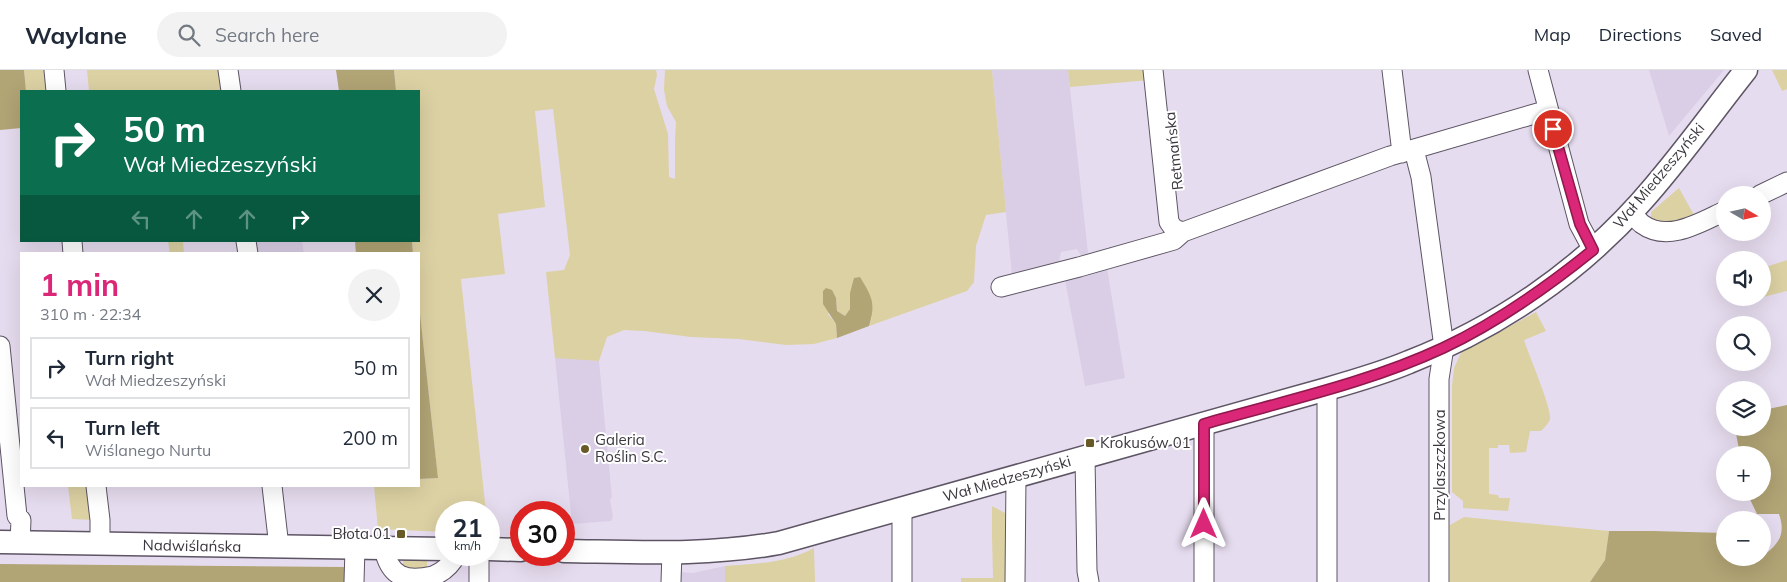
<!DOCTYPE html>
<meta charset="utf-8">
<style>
body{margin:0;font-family:Mulish,sans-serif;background:#f2f2f3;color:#1f2937;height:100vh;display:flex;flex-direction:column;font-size:19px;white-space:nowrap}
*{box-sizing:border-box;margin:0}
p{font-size:16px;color:#747a83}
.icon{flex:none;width:28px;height:28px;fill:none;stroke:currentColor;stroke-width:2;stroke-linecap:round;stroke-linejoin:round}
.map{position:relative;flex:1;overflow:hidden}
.details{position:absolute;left:20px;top:182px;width:400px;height:235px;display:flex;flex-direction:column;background:#fff;border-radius:0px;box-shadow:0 5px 20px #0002}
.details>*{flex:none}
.hud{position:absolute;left:20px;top:20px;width:400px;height:152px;border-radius:0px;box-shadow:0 5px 20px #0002;background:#0b6e4f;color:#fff;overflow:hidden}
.needle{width:32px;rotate:99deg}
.controls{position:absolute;left:1716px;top:116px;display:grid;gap:10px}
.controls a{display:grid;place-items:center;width:55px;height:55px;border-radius:50%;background:#fff;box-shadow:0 5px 20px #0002;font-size:25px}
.speed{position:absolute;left:435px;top:431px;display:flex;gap:10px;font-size:25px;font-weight:700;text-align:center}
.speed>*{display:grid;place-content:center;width:65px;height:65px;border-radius:50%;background:#fff;box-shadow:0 5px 20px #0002;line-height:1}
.speed small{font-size:12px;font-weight:400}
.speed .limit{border:8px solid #d22;background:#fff;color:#111}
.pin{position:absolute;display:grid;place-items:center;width:42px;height:42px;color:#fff;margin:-21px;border:2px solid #fff;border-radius:50%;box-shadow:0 1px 5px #0007}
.me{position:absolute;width:55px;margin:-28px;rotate:0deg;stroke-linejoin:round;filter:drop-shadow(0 0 4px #0008)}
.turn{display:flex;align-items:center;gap:18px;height:105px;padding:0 20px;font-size:22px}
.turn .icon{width:65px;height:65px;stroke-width:2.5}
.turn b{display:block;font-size:35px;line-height:42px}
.lanes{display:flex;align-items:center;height:48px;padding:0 20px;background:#0003;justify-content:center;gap:25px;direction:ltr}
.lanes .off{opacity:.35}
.round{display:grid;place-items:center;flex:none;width:52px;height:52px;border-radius:26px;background:#f2f2f3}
.head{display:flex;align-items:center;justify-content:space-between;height:85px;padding:0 20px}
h1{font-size:30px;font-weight:700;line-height:38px;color:#db2777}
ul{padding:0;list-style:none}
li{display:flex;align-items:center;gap:15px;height:62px;margin:0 10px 8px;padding:0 10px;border:2px solid #e0e1e3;border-radius:0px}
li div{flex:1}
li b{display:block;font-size:19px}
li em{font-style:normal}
header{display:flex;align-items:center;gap:30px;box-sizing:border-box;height:70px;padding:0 25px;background:#fff;border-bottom:1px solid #e0e1e3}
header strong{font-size:24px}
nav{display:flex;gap:28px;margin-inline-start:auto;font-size:18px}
.search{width:350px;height:45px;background:#f2f2f3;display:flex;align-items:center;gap:12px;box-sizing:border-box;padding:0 18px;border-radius:28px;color:#747a83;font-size:19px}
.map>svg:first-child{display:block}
.built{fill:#dacee6}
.green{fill:#dcd1a3}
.forest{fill:#b1a475}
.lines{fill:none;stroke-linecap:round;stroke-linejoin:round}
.minor-casing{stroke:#5d5464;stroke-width:21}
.major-casing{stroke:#5d5464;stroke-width:25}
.minor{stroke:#fff;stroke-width:19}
.major{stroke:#fff;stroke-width:22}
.route-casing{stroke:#8e194d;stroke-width:12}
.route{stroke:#db2777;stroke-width:9}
.poi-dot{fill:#675a27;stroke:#fff;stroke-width:2}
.labels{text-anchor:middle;stroke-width:4;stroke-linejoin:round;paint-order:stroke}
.street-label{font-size:15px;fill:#3a373e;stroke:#fff}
.poi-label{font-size:15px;fill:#3a373e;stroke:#fff;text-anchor:start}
</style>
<header>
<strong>Waylane</strong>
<div class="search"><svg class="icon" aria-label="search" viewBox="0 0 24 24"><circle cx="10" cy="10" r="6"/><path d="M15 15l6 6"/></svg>Search here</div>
<nav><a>Map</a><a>Directions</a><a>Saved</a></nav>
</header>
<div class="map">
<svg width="1787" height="512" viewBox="0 0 1787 512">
<rect width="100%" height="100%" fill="#e6dcef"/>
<path class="built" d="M 992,0 L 1068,0 L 1088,183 L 1081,186 L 1077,179 L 1061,182 L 1059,193 L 1012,205 Z
M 1649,0 L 1724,0 L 1669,66 Z
M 254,171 L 302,171 L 304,184 L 256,184 Z
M 1107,198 L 1125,308 L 1085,316 L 1065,210 Z
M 564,287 L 599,291 L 612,428 L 610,429 L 613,447 L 611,451 L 572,454 L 555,288 Z
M 725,496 L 725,512 L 679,512 L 679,502 L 693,503 Z"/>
<path class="green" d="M 24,0 L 50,0 L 52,21 L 26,21 Z
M 87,0 L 222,0 L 224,21 L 89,21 Z
M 394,0 L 656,0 L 657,5 L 654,19 L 668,64 L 669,107 L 675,109 L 675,70 L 676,52 L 667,36 L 664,20 L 665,0 L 992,0 L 1006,142 L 986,145 L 976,176 L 974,212 L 967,221 L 869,256 L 872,247 L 850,223 L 850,239 L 845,246 L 837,241 L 836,228 L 828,244 L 836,254 L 837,268 L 814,274 L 786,275 L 739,269 L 691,267 L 644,261 L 624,260 L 607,267 L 599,291 L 555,288 L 546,202 L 564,200 L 570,185 L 553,39 L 535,41 L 545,137 L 498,144 L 505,204 L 461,209 L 486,442 L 446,442 L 446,462 L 378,459 L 374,416 L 419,416 L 419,409 L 438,408 L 419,236 L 419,184 L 413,184 L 412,171 L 419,171 L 419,21 L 396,21 Z
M 1068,0 L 1149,0 L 1150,10 L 1070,17 Z
M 1772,0 L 1787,0 L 1787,19 L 1782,21 Z
M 1679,118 L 1694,145 L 1672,156 L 1655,153 L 1651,147 L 1651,142 Z
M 168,171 L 183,171 L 184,184 L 170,184 Z
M 1787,190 L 1787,221 L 1763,227 L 1763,198 Z
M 1536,242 L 1546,261 L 1524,270 C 1528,283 1552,339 1550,349 C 1549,353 1544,358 1541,361 L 1530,361 L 1526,382 L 1510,383 L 1509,375 L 1498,375 L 1498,378 L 1489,378 L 1489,424 L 1498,425 L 1499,428 L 1510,428 L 1508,441 L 1463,438 L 1463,431 L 1452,422 L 1452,316 L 1454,298 L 1461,283 Z
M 68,416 L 92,416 L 95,450 L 72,449 Z
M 992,436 L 1007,444 L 1007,512 L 961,512 L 961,508 L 993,508 L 992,467 Z
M 1464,447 L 1609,461 L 1605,490 L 1590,512 L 1450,512 L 1450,455 Z
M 814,478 L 815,512 L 725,512 L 725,496 C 756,494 787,493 814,478 Z
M 404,489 L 427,489 L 427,499 L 423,502 L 402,497 Z"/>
<path class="forest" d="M 0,0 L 24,0 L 26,21 L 21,21 L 21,58 L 0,60 Z
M 336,0 L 394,0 L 396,21 L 339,21 Z
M 355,171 L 412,171 L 413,184 L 356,184 Z
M 860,207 C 872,227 876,233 869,256 L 837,268 L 836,254 L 823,234 L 823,221 L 826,218 L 832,220 L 836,228 L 837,241 L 845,246 L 850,239 L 850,223 L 854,208 Z
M 419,236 L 420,244 L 438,408 L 419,409 Z
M 1787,335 L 1787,512 L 1590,512 L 1605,490 L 1609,461 L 1653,461 L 1725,463 L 1725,488 L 1736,494 L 1752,494 L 1762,488 L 1763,486 C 1779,474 1786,464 1779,444 L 1757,444 L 1747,423 L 1762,422 L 1762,385 L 1740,385 L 1735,358 L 1762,358 L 1763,340 Z
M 0,494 L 345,497 L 345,512 L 0,512 Z"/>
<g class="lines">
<g class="minor-casing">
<path id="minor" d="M 54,0 L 56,21
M 228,0 L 231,21
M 1153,0 L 1169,152 L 1174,159 L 1183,162
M 1392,0 L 1402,83
M 1538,0 L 1579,154 L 1593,180
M 1414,80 L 1421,107 L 1444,277 L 1439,309 L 1439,512
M 1760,125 L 1787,112
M 1631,142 C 1635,146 1638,151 1642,154 C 1668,173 1701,152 1725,141
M 72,171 L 73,184
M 246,171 L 248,184
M 1001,217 L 1079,197 L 1174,170 L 1183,162 L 1390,86 L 1548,40
M 0,276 L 17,446 L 21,450 L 20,472
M 1085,387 L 1087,501 L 1089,512
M 96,416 L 100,450 L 100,474
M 272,416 L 279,477
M 384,479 C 390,507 405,512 433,506 C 443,502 451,495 456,485
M 479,485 L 479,512
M 354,512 L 355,478
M 671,512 L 672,482
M 902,512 L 902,439
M 1015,512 L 1016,406
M 1204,512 L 1204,354
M 1327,512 L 1327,319"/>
</g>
<g class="major-casing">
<path id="major" d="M 0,472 L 446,479
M 489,479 L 521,480
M 564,481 C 635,482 708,486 779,473 L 1327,319 C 1355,311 1383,303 1409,292 C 1497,258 1577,203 1640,133 C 1678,91 1711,44 1746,0"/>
</g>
<use href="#minor" class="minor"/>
<use href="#major" class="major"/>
</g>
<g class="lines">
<g class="route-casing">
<path id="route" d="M 1204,454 L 1204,354 C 1284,331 1368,313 1443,278 C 1498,252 1546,218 1593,180 L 1580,154 L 1553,59"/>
</g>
<use href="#route" class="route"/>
</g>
<g class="poi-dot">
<rect x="1085" y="368" width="10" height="10" rx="2.5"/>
<circle cx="585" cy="379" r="5"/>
<rect x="396" y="459" width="10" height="10" rx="2.5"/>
</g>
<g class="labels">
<g class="street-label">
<text transform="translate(1174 81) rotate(-96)" y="5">Retmańska</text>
<text transform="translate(1659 106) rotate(-50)" y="5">Wał Miedzeszyński</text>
<text transform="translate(1440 395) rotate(-90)" y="5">Przylaszczkowa</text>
<text transform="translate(1007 409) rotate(-16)" y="5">Wał Miedzeszyński</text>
<text transform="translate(192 476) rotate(1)" y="5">Nadwiślańska</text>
</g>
<g class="poi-label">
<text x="595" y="375">Galeria<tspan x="595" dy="17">Roślin S.C.</tspan></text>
<text x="1100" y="378">Krokusów 01</text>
<text x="391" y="469" text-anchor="end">Błota 01</text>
</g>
</g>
</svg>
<div class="controls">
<a><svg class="needle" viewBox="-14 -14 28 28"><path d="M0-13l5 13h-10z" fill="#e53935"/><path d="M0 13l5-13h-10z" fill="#747a83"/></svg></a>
<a><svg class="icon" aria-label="sound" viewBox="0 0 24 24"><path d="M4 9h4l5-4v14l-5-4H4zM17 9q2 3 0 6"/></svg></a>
<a><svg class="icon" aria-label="search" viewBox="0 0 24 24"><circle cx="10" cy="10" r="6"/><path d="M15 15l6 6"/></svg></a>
<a><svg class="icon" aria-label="layers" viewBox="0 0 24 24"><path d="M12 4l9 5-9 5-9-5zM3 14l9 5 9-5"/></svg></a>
<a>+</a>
<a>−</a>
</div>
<div class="speed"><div>21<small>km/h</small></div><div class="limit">30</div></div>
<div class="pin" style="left:1553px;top:59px;background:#d93025"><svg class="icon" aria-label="arrive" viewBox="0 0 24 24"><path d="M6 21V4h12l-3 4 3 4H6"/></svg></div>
<svg class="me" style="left:1204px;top:454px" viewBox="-20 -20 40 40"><path d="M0-17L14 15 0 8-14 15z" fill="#db2777" stroke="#fff" stroke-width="4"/></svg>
<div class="hud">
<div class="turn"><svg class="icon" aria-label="right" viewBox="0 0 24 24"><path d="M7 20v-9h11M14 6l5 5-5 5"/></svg><div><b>50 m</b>Wał Miedzeszyński</div></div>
<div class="lanes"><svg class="icon off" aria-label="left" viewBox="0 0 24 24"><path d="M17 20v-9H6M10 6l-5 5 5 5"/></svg><svg class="icon off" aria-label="ahead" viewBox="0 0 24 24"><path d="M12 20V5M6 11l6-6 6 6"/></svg><svg class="icon off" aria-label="ahead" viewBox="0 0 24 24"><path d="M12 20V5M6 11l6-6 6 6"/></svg><svg class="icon" aria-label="right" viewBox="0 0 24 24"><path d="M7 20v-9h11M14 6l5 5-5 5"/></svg></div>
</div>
<section class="details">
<div class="head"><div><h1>1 min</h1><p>310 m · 22:34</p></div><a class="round"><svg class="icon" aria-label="close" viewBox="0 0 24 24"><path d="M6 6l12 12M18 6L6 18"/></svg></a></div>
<ul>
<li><svg class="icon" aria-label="right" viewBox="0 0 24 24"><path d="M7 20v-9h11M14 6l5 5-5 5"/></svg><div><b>Turn right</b><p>Wał Miedzeszyński</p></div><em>50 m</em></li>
<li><svg class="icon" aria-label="left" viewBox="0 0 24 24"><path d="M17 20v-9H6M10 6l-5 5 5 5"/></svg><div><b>Turn left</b><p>Wiślanego Nurtu</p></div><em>200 m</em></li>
</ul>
</section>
</div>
